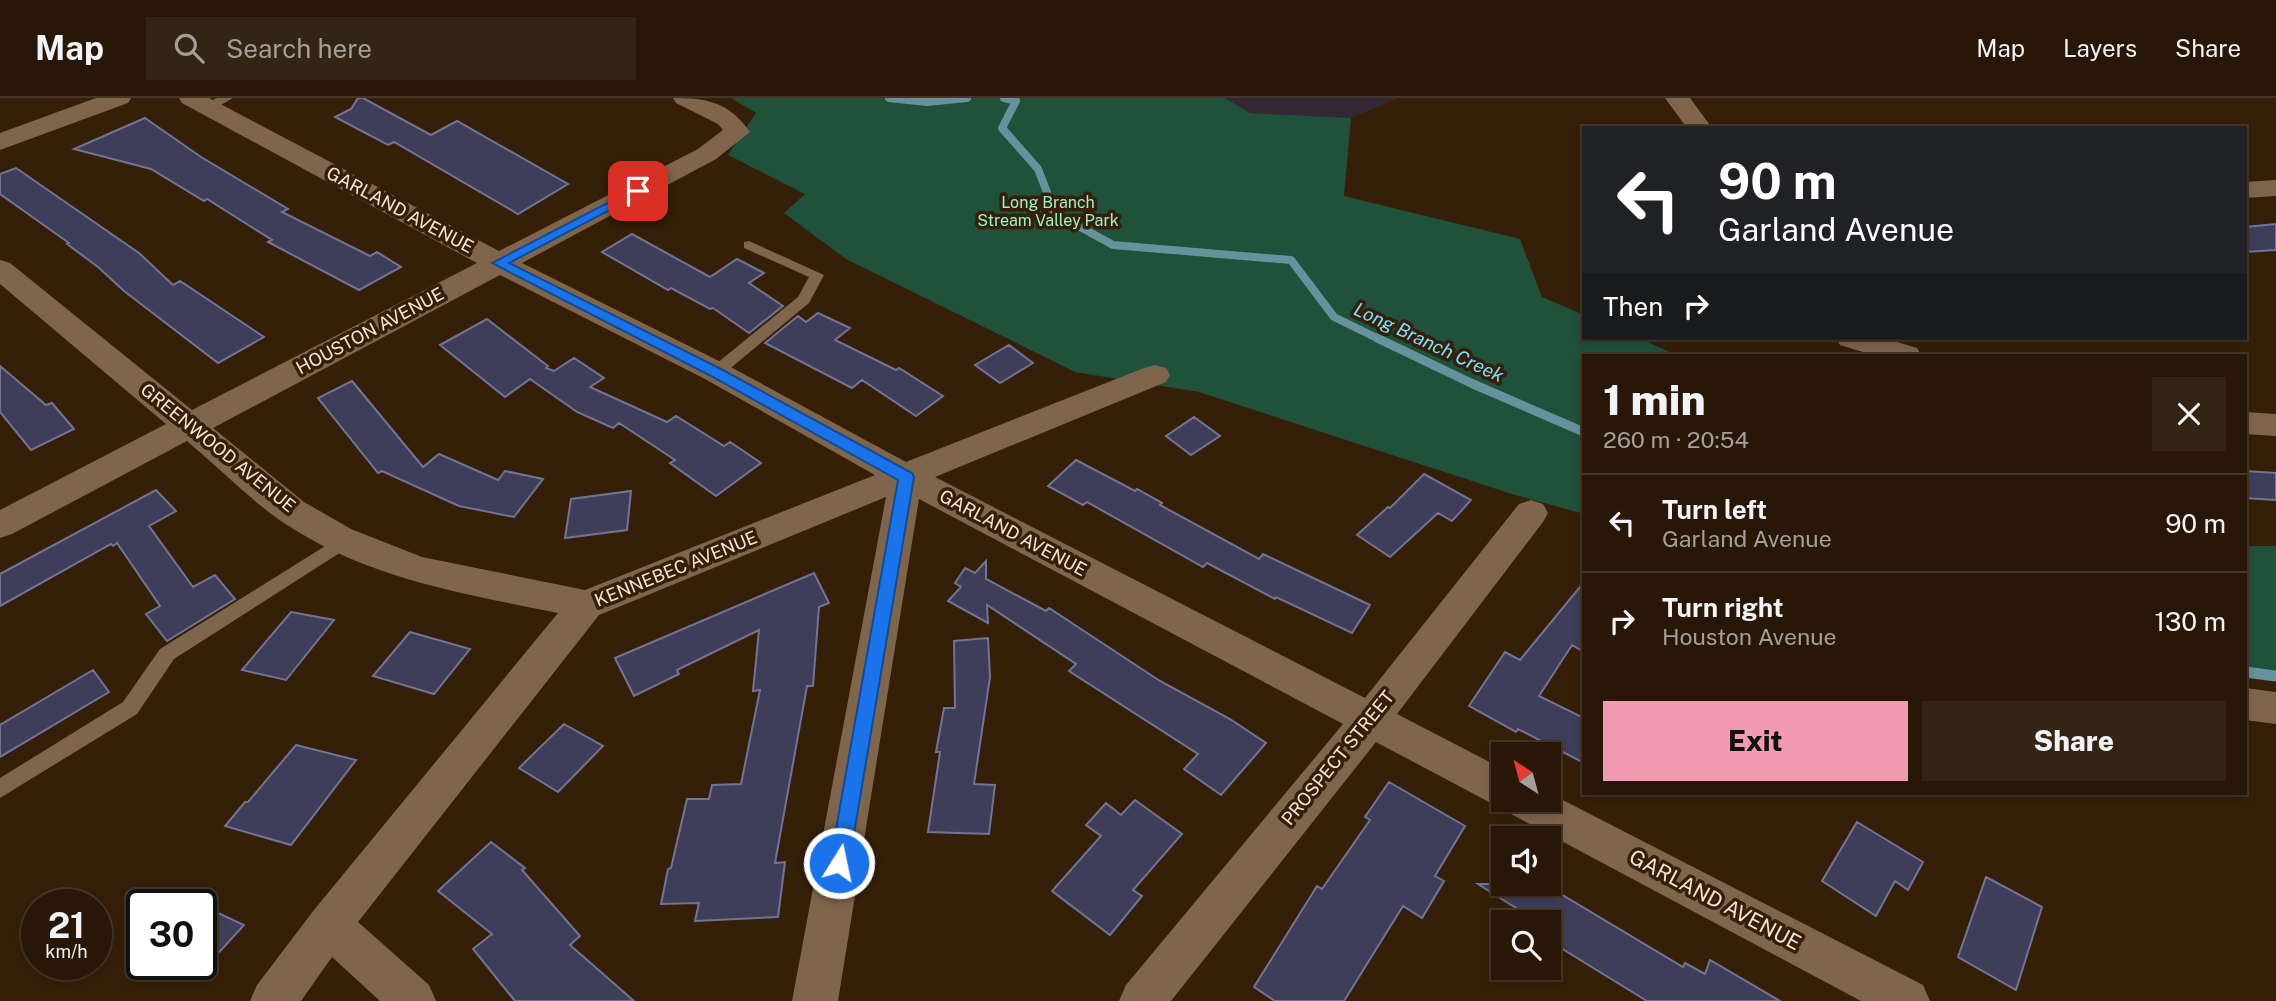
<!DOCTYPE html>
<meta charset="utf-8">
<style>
body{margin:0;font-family:"Public Sans",sans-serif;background:#342414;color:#f1f3f6;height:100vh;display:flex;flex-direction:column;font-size:26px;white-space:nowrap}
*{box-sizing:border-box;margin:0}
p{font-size:23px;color:#a59f9b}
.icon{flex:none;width:38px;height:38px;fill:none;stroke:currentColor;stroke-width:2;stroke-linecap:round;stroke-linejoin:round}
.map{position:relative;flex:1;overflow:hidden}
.panel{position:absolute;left:1582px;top:256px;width:665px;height:441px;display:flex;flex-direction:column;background:#281706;border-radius:0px;box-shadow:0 4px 10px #0003,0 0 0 2px #443628}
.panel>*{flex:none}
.banner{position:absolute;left:1582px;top:28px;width:665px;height:214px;border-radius:0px;box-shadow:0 4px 10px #0003,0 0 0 2px #443628;background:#202124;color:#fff;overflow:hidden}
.needle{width:46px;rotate:324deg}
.fabs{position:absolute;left:1491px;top:644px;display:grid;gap:14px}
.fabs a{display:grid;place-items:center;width:70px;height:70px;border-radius:0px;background:#281706;box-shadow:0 4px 10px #0003,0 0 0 2px #443628;font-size:35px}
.speed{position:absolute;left:21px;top:791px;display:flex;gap:14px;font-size:35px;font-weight:700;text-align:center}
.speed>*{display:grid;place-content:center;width:91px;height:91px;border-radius:50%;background:#281706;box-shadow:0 4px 10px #0003,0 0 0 2px #443628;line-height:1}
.speed small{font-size:18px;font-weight:400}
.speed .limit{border:4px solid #111;border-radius:10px;background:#fff;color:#111}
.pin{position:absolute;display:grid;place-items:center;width:60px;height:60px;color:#fff;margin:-30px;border-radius:14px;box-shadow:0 4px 10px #0006}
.me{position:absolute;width:77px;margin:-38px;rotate:10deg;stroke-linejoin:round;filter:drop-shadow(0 0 5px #0008)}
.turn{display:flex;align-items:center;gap:24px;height:147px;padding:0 21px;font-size:32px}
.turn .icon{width:91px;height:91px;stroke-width:2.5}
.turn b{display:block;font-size:49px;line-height:60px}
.then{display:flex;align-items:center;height:66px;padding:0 21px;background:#0003;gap:14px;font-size:26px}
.round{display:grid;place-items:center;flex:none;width:74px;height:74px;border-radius:0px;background:#342414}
.summary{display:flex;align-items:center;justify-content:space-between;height:119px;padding:0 21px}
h1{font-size:42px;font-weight:800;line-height:52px}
.primary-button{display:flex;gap:14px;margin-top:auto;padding:14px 21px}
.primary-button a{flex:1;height:80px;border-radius:0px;background:#f19ab2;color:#111;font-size:28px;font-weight:800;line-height:80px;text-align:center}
.primary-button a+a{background:#342414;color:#f1f3f6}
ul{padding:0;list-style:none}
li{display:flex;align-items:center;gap:21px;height:98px;padding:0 21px;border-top:2px solid #443628}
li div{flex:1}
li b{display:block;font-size:26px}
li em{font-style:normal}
header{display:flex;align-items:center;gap:42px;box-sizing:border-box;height:98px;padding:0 35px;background:#281706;border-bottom:2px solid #443628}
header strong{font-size:33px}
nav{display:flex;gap:38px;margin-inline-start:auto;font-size:24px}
.search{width:490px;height:63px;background:#342414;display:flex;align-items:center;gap:18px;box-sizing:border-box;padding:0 24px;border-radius:0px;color:#a59f9b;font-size:26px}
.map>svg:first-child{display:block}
.education{fill:#342735}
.green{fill:#1f513b}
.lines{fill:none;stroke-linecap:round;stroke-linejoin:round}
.stream-far2{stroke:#67919c;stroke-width:8}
.stream-far1{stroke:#67919c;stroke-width:9}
.stream{stroke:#67919c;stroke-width:11}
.building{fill:#3e3e5b;stroke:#737394;stroke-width:2}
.service{fill:#80654d;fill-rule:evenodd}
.minor{fill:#80654d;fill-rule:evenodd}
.route{fill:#1a73e8;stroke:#114b97;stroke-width:2}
.labels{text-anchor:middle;stroke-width:7;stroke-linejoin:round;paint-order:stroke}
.far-park-label{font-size:16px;fill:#9bf2c7;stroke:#361f08}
.street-label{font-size:18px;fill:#f4e4d7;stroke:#361f08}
.water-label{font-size:19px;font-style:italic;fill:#7bdeff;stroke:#361f08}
.near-street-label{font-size:21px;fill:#f4e4d7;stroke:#361f08}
</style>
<header>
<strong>Map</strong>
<div class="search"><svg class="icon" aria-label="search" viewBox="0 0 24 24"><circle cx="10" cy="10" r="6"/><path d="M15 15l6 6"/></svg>Search here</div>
<nav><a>Map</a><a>Layers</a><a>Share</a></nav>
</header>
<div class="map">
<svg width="2276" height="903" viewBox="0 0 2276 903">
<rect width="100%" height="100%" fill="#361f08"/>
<path class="education" d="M 1225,0 L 1398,0 L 1351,20 L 1250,15 Z"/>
<path class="green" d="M 731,0 L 1225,0 L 1250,15 L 1351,20 L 1344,98 L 1520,141 L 1542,199 L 1584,217 L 1584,240 L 1639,240 L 1676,257 L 1584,257 L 1584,416 L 1512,396 L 1199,294 L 1075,274 L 846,161 L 784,115 L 805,96 L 728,57 L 756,15 Z
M 2245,448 L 2276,448 L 2276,579 L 2245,578 Z"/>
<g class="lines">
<path class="stream-far2" d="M 889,0 L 927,4 L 967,0
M 1004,0 L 1016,3 L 1002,30 L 1038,71 L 1055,115 L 1113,147 L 1291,162 L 1334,219 L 1381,242"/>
<path class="stream-far1" d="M 1377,240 L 1473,286 L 1584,334"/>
<path class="stream" d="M 2245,574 L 2276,578"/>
</g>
<path class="building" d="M 358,0 L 363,0 L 431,37 L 457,23 L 568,86 L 518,116 L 394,44 L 388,47 L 335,19 L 351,11 Z
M 145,20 L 201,59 L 288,111 L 282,114 L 370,158 L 377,154 L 401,169 L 359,192 L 268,144 L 272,142 L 207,101 L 204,103 L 151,71 L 74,51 Z
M 16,70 L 139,155 L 173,187 L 180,183 L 264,239 L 218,265 L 124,193 L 98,169 L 67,146 L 69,145 L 0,96 L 0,76 Z
M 2276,126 L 2276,152 L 2245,154 L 2245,129 Z
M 632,136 L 710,179 L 737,161 L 764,175 L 749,185 L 783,208 L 749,235 L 713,210 L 710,211 L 671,190 L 668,192 L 602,154 Z
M 818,215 L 850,230 L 835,242 L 896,272 L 899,270 L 943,298 L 916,318 L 862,282 L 852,290 L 765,245 L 798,218 L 806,224 Z
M 487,221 L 548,268 L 546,270 L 554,273 L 574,260 L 604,280 L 590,289 L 667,324 L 676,318 L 724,348 L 730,344 L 761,365 L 716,398 L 670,365 L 675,362 L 619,325 L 613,330 L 577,314 L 530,281 L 505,299 L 440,247 Z
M 1009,247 L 1033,265 L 1000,285 L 975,267 Z
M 0,268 L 46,307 L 52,305 L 74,331 L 31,352 L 0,314 Z
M 352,283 L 423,369 L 439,356 L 498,382 L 505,373 L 543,381 L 514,419 L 459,408 L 382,373 L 378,375 L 318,300 Z
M 1194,319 L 1220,338 L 1191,357 L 1166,338 Z
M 1076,362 L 1135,393 L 1137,391 L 1162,405 L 1160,407 L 1259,461 L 1263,456 L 1370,507 L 1352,535 L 1276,499 L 1275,501 L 1207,465 L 1203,469 L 1087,404 L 1083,407 L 1048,388 Z
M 2245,373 L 2276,375 L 2276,402 L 2245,400 Z
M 1424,376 L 1471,402 L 1452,423 L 1438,415 L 1390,459 L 1357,437 L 1388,409 L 1390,410 Z
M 156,392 L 176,413 L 149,428 L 193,489 L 215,477 L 235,501 L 167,543 L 146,516 L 160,508 L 117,445 L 113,448 L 111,446 L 0,508 L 0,476 Z
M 631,393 L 627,432 L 565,440 L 571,401 Z
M 986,463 L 986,481 L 1046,513 L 1049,510 L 1160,583 L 1230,621 L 1266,645 L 1221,697 L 1184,671 L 1198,656 L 1069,573 L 1076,566 L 987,507 L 988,525 L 948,503 L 961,489 L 955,485 L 965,470 L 975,475 Z
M 814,475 L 829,505 L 819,509 L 813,588 L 807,588 L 775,765 L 785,764 L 778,819 L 695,823 L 699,805 L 661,806 L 668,771 L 671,770 L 687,701 L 709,701 L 712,687 L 741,686 L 760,592 L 753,593 L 759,532 L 677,572 L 679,576 L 634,598 L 615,560 Z
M 1584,484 L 1584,554 L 1572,547 L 1539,598 L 1584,620 L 1584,665 L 1518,631 L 1516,634 L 1469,608 L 1505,554 L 1520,562 Z
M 291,514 L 334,522 L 286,582 L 242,572 Z
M 410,534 L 470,551 L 434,596 L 373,578 Z
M 988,540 L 990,579 L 974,686 L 995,687 L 989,736 L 928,734 L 940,654 L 936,654 L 944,610 L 955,610 L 954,543 Z
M 93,572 L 109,594 L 0,659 L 0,627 Z
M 564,626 L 603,648 L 558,694 L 519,670 Z
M 296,647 L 356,662 L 291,747 L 225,728 L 245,704 L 248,704 Z
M 1389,684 L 1465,728 L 1435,778 L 1444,783 L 1422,820 L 1403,808 L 1344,903 L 1275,903 L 1254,889 L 1317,788 L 1322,791 L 1370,722 L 1365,719 Z
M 1135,702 L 1182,736 L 1133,792 L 1142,798 L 1110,837 L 1052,793 L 1101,738 L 1086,727 L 1106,705 L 1121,717 Z
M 1857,724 L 1923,764 L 1908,792 L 1895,783 L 1876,818 L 1822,783 Z
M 491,744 L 525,770 L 522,772 L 580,838 L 570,847 L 634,903 L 515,903 L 473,851 L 492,836 L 438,793 Z
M 1986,779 L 2042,809 L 2016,892 L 1958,859 Z
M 1478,786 L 1544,786 L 1683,869 L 1685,865 L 1705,876 L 1710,862 L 1780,903 L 1647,903 L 1556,847 L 1561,839 L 1549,831 L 1549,824 L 1538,824 Z
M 201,807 L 244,827 L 201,874 Z"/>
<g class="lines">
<path class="service" d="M 217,0 L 233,0 L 212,12 L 204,12 L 204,6 Z
M 749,143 L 824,177 L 809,205 L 721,278 L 711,278 L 708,274 L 711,270 L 798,199 L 809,179 L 744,150 L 744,144 Z
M 346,435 L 352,437 L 355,442 L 352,447 L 174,561 L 137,616 L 0,700 L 0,680 L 123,604 L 160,551 Z"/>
<path class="minor" d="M 96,0 L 131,0 L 128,5 L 0,52 L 0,35 Z
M 179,0 L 209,0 L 499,153 L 698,51 L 723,32 L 718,26 L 676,5 L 673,0 C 707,0 729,4 750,34 L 716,61 L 522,165 L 727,267 L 906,364 L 1144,270 L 1155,267 L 1166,270 L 1170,277 L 1166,284 L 935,379 L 1365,600 L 1519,406 L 1531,402 L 1543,406 L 1548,415 L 1543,424 L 1397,616 L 1503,671 L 1503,702 L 1549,702 L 1549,695 L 1923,887 L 1930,903 L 1861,903 L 1509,715 L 1505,708 L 1489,704 L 1376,644 L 1171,903 L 1119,903 L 1126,887 L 1343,626 L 919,401 L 838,903 L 792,903 L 886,399 L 599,517 L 358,824 L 429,887 L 436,903 L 380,903 L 332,859 L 301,903 L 250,903 L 257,887 L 314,812 L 558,515 C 460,495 365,480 281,423 C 248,400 218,369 187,343 L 12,436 L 0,440 L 0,412 L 166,326 L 0,186 L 0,162 L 10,165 L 192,312 L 477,165 L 182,5 ZM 500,177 L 705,281 L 875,377 L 585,492 L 422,459 L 351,431 L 304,404 L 213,330 Z
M 1665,0 L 1690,0 L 1712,30 L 1687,30 Z
M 2276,82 L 2276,98 L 2245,100 L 2245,84 Z
M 1836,240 L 1884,240 L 1917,250 L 1921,257 L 1873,257 L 1840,247 Z
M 2245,314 L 2276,316 L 2276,338 L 2245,336 Z
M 2245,590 L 2276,594 L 2276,626 L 2245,622 Z"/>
</g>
<path class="route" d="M 638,89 L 642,90 L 642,95 L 509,165 L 721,271 L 912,375 L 914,379 L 849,765 L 846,771 L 839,774 L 832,771 L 830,765 L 898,382 L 711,278 L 492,165 Z"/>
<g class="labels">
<g class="far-park-label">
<text x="1048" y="110">Long Branch<tspan x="1048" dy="18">Stream Valley Park</tspan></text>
</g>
<g class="street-label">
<text transform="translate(400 112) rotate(28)" y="6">GARLAND AVENUE</text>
<text transform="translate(370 233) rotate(-28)" y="6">HOUSTON AVENUE</text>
<text transform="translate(218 350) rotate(39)" y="6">GREENWOOD AVENUE</text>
<text transform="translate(1013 435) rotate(28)" y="6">GARLAND AVENUE</text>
<text transform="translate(676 471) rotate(-22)" y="6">KENNEBEC AVENUE</text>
<text transform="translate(1338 660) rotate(-51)" y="6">PROSPECT STREET</text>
</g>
<g class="water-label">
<text transform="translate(1429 244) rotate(25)" y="7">Long Branch Creek</text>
</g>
<g class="near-street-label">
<text transform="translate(1715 802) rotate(28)" y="7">GARLAND AVENUE</text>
</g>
</g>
</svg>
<div class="fabs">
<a><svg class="needle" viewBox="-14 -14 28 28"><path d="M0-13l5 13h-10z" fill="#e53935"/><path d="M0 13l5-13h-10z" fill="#a59f9b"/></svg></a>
<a><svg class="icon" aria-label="sound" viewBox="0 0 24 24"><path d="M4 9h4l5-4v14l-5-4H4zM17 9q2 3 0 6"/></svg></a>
<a><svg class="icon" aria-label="search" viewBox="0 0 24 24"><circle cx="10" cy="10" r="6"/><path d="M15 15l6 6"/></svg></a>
</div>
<div class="speed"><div>21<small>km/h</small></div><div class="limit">30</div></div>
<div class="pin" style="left:638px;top:93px;background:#d93025"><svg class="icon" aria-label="arrive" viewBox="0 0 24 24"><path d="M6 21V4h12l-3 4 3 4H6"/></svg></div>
<svg class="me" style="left:839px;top:765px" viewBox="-20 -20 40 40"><circle r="17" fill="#1a73e8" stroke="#fff" stroke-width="3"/><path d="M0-11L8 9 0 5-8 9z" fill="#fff"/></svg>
<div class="banner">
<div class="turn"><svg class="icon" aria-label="left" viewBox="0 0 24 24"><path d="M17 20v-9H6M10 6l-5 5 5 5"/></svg><div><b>90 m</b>Garland Avenue</div></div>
<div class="then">Then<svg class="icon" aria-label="right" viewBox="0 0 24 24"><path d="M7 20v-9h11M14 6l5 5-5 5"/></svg></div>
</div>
<section class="panel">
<div class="summary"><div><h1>1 min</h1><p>260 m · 20:54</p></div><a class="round"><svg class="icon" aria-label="close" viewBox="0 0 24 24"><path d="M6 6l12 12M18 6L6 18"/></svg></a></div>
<ul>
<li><svg class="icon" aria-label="left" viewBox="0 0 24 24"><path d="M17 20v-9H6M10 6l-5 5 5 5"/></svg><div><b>Turn left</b><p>Garland Avenue</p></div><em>90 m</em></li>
<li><svg class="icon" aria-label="right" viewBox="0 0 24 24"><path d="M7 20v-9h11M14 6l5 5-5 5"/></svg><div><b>Turn right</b><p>Houston Avenue</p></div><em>130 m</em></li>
</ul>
<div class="primary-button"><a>Exit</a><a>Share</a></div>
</section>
</div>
